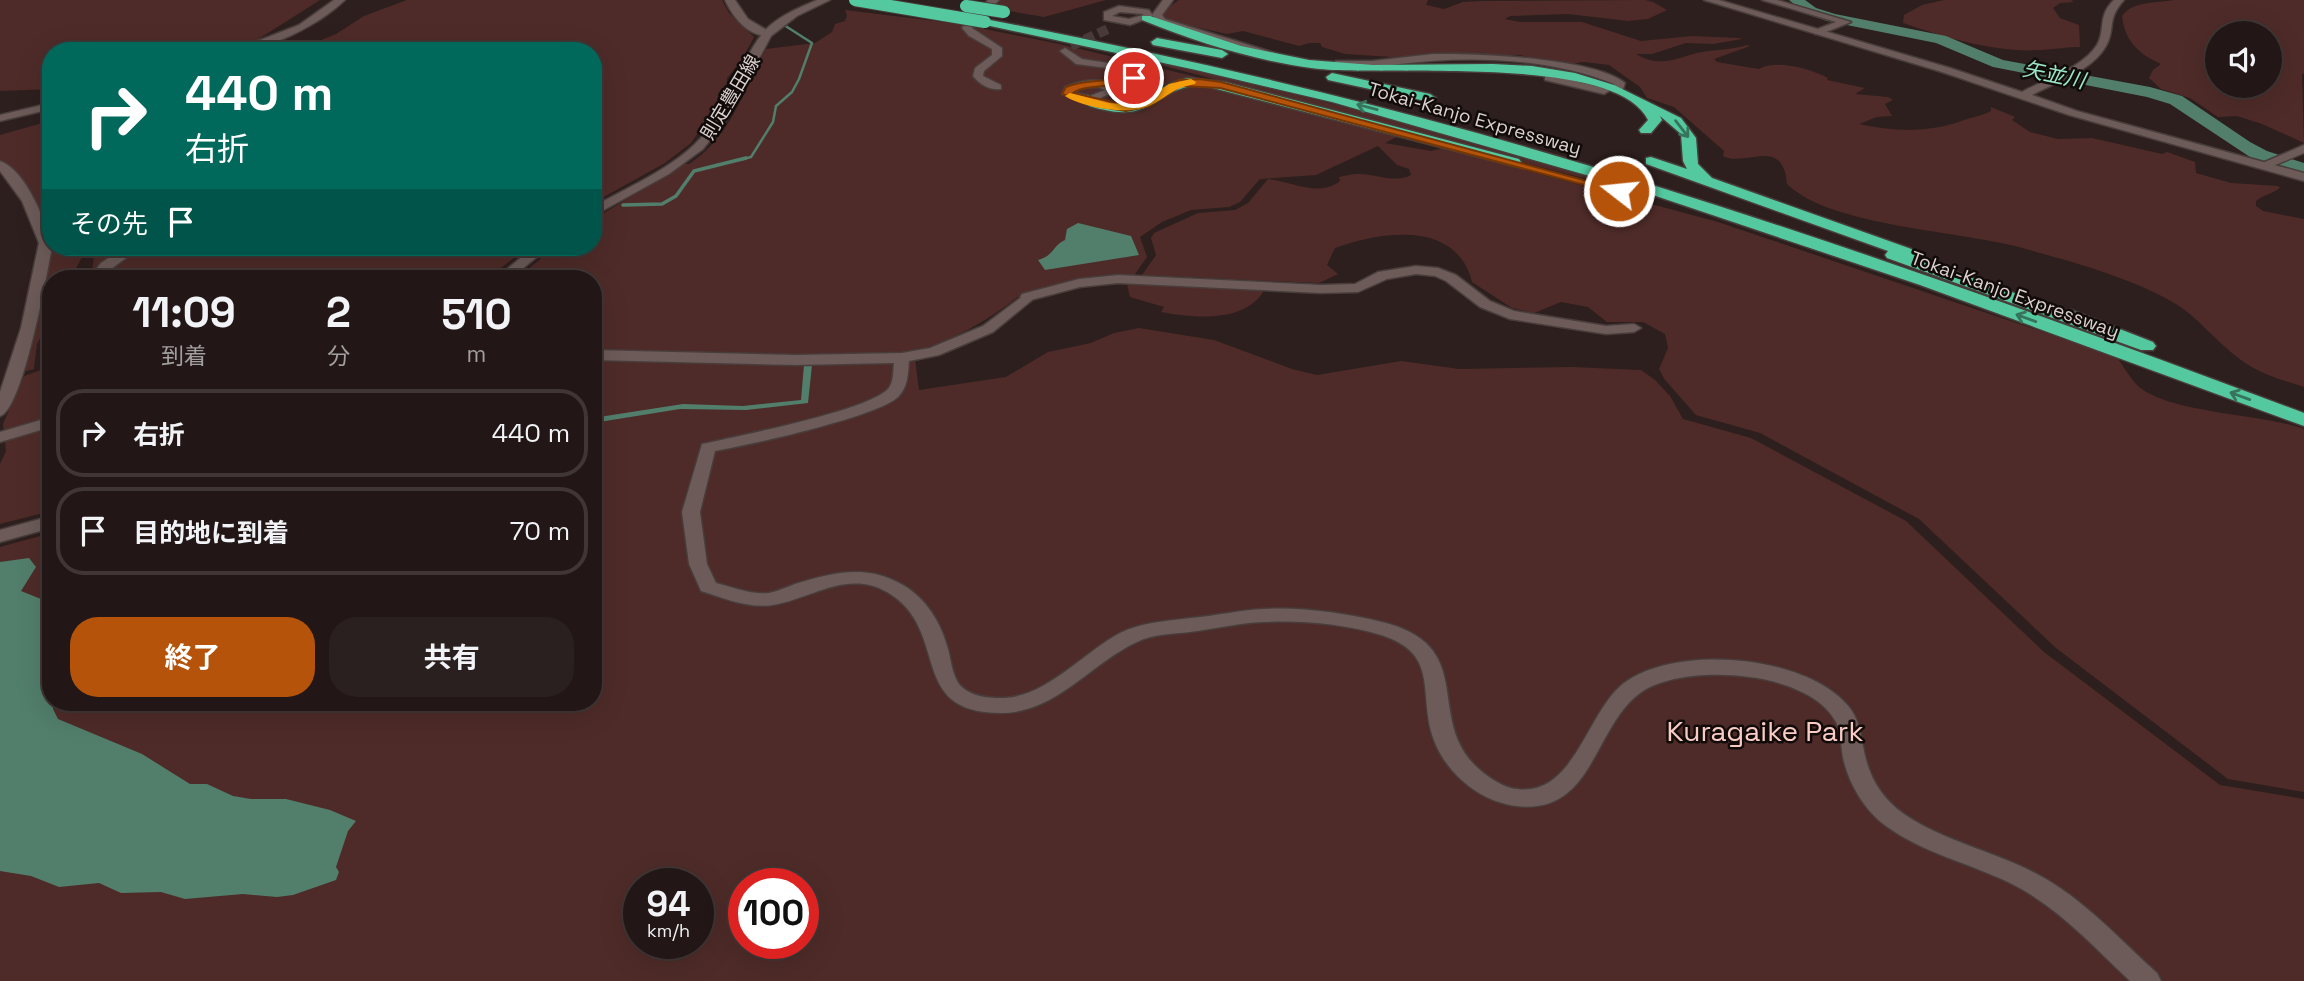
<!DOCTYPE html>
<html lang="ja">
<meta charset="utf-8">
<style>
body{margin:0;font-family:"Space Grotesk","Noto Sans JP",sans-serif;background:#2a201f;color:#f1f3f6;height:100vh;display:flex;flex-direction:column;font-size:26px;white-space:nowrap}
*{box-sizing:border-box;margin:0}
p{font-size:23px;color:#a29fa1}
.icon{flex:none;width:38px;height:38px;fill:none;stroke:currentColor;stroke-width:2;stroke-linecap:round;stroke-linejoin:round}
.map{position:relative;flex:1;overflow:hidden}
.drawer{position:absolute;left:42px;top:270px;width:560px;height:441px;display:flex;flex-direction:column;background:#221716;border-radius:28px;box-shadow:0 7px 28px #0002,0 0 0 2px #3f3635}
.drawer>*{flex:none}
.hud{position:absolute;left:42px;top:42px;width:560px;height:214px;border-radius:28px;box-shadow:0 7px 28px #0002,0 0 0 2px #3f3635;background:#00695c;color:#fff;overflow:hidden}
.controls{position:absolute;left:2205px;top:21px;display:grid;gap:14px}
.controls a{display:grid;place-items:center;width:77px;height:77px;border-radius:50%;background:#221716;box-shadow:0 7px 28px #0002,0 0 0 2px #3f3635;font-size:35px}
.speed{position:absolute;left:623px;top:868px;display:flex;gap:14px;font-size:35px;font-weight:700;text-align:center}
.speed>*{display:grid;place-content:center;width:91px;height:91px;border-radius:50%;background:#221716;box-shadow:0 7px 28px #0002,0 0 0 2px #3f3635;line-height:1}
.speed small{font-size:18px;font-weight:400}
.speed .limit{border:10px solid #d22;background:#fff;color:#111}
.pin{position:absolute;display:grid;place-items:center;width:60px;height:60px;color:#fff;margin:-30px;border:4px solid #fff;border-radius:50%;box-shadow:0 2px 7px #0007}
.me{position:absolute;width:77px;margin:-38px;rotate:286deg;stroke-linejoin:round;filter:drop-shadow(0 0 5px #0008)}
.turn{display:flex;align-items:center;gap:24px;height:147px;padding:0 28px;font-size:32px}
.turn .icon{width:91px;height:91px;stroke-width:2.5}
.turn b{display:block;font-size:49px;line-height:60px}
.then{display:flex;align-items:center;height:66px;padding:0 28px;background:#0003;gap:14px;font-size:26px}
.eta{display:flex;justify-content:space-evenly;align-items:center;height:119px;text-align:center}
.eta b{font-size:42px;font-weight:700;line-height:49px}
.primary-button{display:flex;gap:14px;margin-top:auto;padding:14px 28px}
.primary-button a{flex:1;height:80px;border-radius:28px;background:#b45309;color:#fff;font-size:28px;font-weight:700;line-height:80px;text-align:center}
.primary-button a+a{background:#2a201f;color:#f1f3f6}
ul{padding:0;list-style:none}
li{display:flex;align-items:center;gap:21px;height:88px;margin:0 14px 10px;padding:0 14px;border:4px solid #3f3635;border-radius:28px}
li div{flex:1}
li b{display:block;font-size:26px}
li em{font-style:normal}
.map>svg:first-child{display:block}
.green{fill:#4e2b28;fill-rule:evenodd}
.water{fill:#527e6c}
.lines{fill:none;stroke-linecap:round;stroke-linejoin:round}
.stream-far1{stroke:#527e6c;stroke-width:2.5}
.stream{stroke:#527e6c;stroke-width:3.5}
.river{fill:#527e6c;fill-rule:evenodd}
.tertiary-tunnel{stroke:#473a38;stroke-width:10;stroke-dasharray:10 5;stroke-linecap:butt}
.minor-casing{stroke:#483d3b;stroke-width:3}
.tertiary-casing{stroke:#483d3b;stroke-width:3}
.secondary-casing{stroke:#483d3b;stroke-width:3}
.motorway-casing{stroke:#483d3b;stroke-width:3}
.minor{fill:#6c5b58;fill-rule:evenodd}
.tertiary{fill:#6c5b58;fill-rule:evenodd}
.secondary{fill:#6c5b58;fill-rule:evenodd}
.motorway{fill:#54c9a0;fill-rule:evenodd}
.motorway-bridge-casing{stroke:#483d3b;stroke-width:14;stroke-linecap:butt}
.motorway-bridge{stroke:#54c9a0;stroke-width:12}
.oneway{stroke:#36745c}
.route{fill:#b45309;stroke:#753606;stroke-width:2}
.slow{fill:#f59e0b}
.labels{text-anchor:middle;stroke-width:5;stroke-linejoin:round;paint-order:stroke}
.far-street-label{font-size:19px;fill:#dbd1cf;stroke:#110b0a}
.far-water-label{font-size:21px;font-style:italic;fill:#9ae6c7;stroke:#110b0a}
.near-park-label{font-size:28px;fill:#f8cbc5;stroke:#110b0a}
</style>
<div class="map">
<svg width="2304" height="981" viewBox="0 0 2304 981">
<rect width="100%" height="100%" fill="#2d1f1d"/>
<path class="green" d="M 0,0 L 320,0 L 257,40 L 221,51 L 51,51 L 51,89 L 0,91 Z
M 407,0 L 722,0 L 729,13 L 754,37 L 741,61 L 727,78 L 726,92 L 691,143 L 665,163 L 593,203 L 593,51 L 294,51 L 336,34 L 364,16 Z
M 998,0 L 1106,0 L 1044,17 L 992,8 L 993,4 Z
M 1179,0 L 1428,0 L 1426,5 L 1444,9 L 1463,2 L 1481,1 L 1645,0 L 1653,2 L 1667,10 L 1648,19 L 1628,21 L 1568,14 L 1510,16 L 1505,19 L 1520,22 L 1582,22 L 1641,41 L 1692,36 L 1739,38 L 1742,39 L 1713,44 L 1686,43 L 1652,54 L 1636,54 C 1656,66 1670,61 1690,55 C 1708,49 1728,51 1747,45 L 1750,46 L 1714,59 L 1717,62 L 1759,69 C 1776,59 1811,69 1828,78 L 1827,80 L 1865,88 L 1855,94 L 1888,97 L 1893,100 L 1885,104 L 1892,116 L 1877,117 L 1859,124 C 1895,132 1930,133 1964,120 C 1973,117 1982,116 1991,111 L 1991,107 L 2015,117 L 2012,120 L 2030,132 L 2058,139 L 2092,138 L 2162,154 L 2167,152 L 2195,162 L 2196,173 L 2231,183 L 2278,186 L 2280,188 C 2272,194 2263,195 2256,201 L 2256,206 L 2263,211 L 2304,219 L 2304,387 C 2282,380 2260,374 2241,360 C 2218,344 2200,319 2176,304 C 2132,278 2076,263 2026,249 C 1966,231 1830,227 1787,184 C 1783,135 1745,168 1723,156 L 1724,151 L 1674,107 L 1647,98 L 1640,87 L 1609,65 L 1584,62 L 1560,65 L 1520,55 L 1392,57 L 1345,54 L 1322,47 L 1320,43 L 1310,43 L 1299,46 L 1243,31 L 1227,34 L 1174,22 L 1163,17 L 1166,9 Z
M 1944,0 L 2071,0 L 2074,2 L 2060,3 L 2053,8 L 2060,18 L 2079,25 L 2080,47 C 2067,47 2055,49 2042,50 C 1996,53 1946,38 1903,23 L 1904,15 L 1922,5 Z
M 2174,0 L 2304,0 L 2304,73 L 2302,75 L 2304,143 L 2262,124 L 2237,116 L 2218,117 L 2190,98 L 2161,89 L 2149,78 L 2153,70 L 2161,64 C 2139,54 2125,42 2122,16 C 2132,1 2157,3 2174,0 ZM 2217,33 L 2270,33 L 2270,86 L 2217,86 Z
M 845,10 L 960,24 L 1059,44 L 1284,98 L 1142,60 L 1144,58 L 1394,119 L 1611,183 L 1610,185 L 1406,132 L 1385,143 L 1431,151 L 1443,148 L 1718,222 L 2117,357 C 2123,366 2129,376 2136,384 C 2166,414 2261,413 2304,429 L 2304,792 L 2228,779 L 2056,648 L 1919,519 L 1760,433 L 1696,415 L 1665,380 L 1659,369 L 1668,348 L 1665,334 L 1643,322 L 1607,322 L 1588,307 L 1561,302 L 1534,313 L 1512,308 L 1472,282 C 1457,220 1381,231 1335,248 L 1327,265 L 1338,274 L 1319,283 L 1142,275 L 1156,255 L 1151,238 L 1154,233 L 1198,213 L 1235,210 L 1248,203 L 1268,179 C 1290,181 1319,198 1340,181 L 1339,177 C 1345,176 1351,174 1357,174 C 1375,173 1394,184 1411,175 L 1409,169 L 1397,165 L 1378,146 L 1316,175 L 1260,179 L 1240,202 L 1229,207 L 1191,210 L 1162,222 L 1140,237 L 1147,257 L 1133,277 L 1036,294 L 1024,292 C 990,320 956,339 914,352 L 919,390 L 1006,377 L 1048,352 L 1091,343 L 1114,333 L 1139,328 L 1214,340 L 1292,369 L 1317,375 L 1401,361 L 1459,369 L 1572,367 L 1641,370 L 1655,380 L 1670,396 L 1683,419 L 1751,438 L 1906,521 L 2044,652 L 2220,785 L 2304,799 L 2304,981 L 0,981 L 0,547 L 51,533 L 51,702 L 593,702 L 593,278 L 517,278 L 555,247 L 593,247 L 593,220 L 683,164 L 689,164 C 730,138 744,90 766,49 L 815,43 L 832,32 L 835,24 L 845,21 L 847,16 ZM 639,884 L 698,884 L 698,943 L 639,943 ZM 744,884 L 803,884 L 803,943 L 744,943 Z
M 46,122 L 51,123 L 51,230 L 15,171 L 0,159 L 0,135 Z
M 51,233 L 51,247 L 108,247 L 82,257 L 71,278 L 51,278 L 51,317 L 37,344 L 34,369 L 23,372 L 49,256 Z
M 116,247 L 528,247 L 488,278 L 85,278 L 92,270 L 94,257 Z
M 1133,280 L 1261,286 L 1263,292 C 1244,323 1193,318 1161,312 L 1164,307 L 1130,297 L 1127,284 Z
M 51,334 L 51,511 L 0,524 L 0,464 L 6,451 L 3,424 L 24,376 L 44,369 L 42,358 Z"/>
<path class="water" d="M 1078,223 L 1131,236 L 1139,255 L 1045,270 L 1038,260 C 1055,255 1052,246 1065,240 L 1067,229 Z
M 804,365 L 812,365 L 808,403 L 746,410 L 680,409 L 593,423 L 593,419 L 599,417 L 683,404 L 743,406 L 801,400 Z
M 29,558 L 36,567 L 21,591 L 51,603 L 51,702 L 53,702 L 53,709 L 58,719 L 142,754 L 190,784 L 207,784 L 233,796 L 251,799 L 286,799 L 330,810 L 356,821 L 348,831 L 336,867 L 339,872 L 336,880 L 293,895 L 277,897 L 243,894 L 185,899 L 161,892 L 121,893 L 99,883 L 59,887 L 31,876 L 0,871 L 0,562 Z"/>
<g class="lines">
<path class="stream-far1" d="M 739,160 L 751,157 L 773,122 L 776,106 L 792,92 L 799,79 L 812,43 L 784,25"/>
<path class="stream" d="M 623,205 L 662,204 L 676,196 L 694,171 L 746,158"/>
<path class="river" d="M 1789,0 L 1805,0 L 1816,8 L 1835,14 L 1946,36 L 2003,60 L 2150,87 L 2182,96 L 2250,142 L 2267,151 L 2304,163 L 2304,175 L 2253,159 L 2170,104 L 2147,97 L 1993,67 L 1936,43 L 1827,21 L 1806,14 Z"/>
<path class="tertiary-tunnel" d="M 1071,46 L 1108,29"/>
<g class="minor-casing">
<path id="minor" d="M 334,0 L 345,0 C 319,25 268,51 232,51 L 299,25 Z
M 988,0 L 999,0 L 972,28 L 1002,48 L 1002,56 L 984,71 L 983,76 L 1001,85 L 1001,89 C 990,91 979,84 973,76 L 975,68 L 992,55 L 992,49 L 969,36 L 962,28 Z
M 1163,0 L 1173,0 L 1162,15 L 1165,19 L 1278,54 L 1269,56 L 1159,23 L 1152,15 Z
M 1762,0 L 1777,0 L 1851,22 L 1821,34 L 1815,34 L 1815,30 L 1836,22 Z
M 1433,54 C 1474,53 1594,58 1625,83 L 1623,89 L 1615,89 L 1614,84 C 1550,58 1469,55 1400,64 C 1381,66 1347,75 1331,64 L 1336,61 L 1372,61 Z
M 1132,73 L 1137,76 L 1137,82 L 1091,102 L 1062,94 L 1065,87 C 1079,81 1101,76 1113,86 L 1127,79 L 1128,74 ZM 1098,87 L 1105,90 L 1090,96 L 1073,92 L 1080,88 Z
M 1549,75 L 1608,89 L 1609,91 L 1604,94 L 1545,80 L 1545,76 Z
M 2304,145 L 2304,153 L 2268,168 L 2258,165 Z
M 1416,266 L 1438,268 L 1456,275 L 1490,301 L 1514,311 L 1606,326 L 1634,324 L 1641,328 L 1634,332 L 1606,334 L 1510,319 L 1480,307 L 1446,281 L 1435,276 L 1416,274 L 1387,279 L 1358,292 L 1321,293 L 1118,283 L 1080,287 L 1027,301 L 1020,297 L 1022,294 L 1079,279 L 1118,275 L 1321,285 L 1355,284 L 1378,272 Z"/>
</g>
<g class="tertiary-casing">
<path id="tertiary" d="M 725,0 L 735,0 L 748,19 L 770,32 L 770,36 C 749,37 733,18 725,0 Z
M 1704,0 L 1719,0 L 1950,68 L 2022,92 C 2045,79 2081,69 2097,45 C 2106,30 2097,16 2114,0 L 2124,0 C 2106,20 2116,28 2106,46 C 2092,71 2056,82 2032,95 L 2077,111 L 2304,173 L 2304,181 L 2069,115 L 1942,72 Z
M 1119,6 L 1149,10 L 1153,16 L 1130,25 L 1104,20 L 1104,12 ZM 1120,12 L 1143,14 L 1143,15 L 1129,19 L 1112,16 Z
M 1065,48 L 1082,59 L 1121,65 L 1137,76 L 1132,79 L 1115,69 L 1076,64 L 1060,51 Z
M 51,103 L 51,109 L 0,121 L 0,115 Z
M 0,161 C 27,171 46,223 52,247 C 47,273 23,410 0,416 L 0,392 L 21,328 L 39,243 L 22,201 L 0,171 Z
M 125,247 L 141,247 L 111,269 L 103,278 L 89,278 L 101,263 Z
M 1027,293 L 1032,294 L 1032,300 L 993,332 L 939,355 L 909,361 C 908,374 908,387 898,397 C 877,417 749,445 715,451 L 700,512 L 707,564 L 716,583 C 732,587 752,595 769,593 C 778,591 787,587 795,584 C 827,574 861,565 893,580 C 922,592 940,619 948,649 C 951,660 952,674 959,684 C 969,696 986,698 1001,698 C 1046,698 1082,653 1120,633 C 1142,622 1167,621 1191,618 C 1215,616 1239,610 1264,609 C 1302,607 1344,613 1382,622 C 1481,646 1422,720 1480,770 C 1488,777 1500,785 1511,788 C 1574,802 1585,713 1624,683 C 1677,643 1813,655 1852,711 C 1859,722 1861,734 1863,746 C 1868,775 1880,797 1904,814 C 1945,842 1994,851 2037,874 C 2083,898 2119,939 2157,973 L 2161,981 L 2130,981 C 2093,946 2057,906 2010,883 C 1969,863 1923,853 1886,826 C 1864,810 1849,784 1843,758 C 1841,746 1841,732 1836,722 C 1809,670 1687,663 1643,691 C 1593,724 1595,816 1516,806 C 1477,801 1441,769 1431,731 C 1420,688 1437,653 1381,635 C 1345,624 1300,620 1263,622 C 1239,623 1215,629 1190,632 C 1173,634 1153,634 1137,642 C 1091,663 1056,713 1001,713 C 905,713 952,630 887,592 C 847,569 811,599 773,605 C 749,609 723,598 701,591 L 689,564 L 682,512 L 702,444 C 737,436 867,411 888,389 C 894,382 893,371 894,363 L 796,365 L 593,360 L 593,350 L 796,355 L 902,353 L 930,348 L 983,326 Z
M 51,417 L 51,427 L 0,442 L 0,432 Z"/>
</g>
<g class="secondary-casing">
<path id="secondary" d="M 817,0 L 830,0 L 797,16 L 771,36 L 729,116 L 703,149 L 669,174 L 593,216 L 593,207 C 626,188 667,171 695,144 C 727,114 736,68 762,34 C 775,17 799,8 817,0 Z
M 534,247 L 549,247 L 511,278 L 496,278 Z
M 51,516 L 51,528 L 0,542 L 0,530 Z"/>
</g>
<g class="motorway-casing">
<path id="motorway" d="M 1142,16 L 1150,16 L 1241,46 L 1309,60 L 1373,65 L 1493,64 L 1532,66 L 1575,73 L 1614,85 L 1681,118 L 1696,138 L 1698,164 L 1712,178 L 1917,251 L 1919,254 L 1916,258 L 2062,310 L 2071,310 L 2153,342 L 2156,346 L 2153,350 L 2141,350 L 1887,258 L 1885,255 L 1888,251 L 1646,164 L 1646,158 L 1651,157 L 1687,169 L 1683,161 L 1681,134 L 1660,116 L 1662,120 L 1651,133 L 1641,133 L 1639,130 L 1648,120 C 1615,52 1380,78 1311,68 C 1253,60 1196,42 1142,20 Z
M 985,19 C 1151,51 1315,88 1477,133 C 1758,212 2032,311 2304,413 L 2304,426 L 1920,285 L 1635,189 L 1332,102 L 1196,70 L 981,24 L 979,22 Z
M 1157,38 L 1222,50 L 1228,54 L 1222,58 L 1153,45 L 1151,42 Z
M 1332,73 L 1430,94 L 1436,98 L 1430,102 L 1328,80 L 1326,77 Z
M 1188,78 L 1225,82 L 1519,159 L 1521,162 L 1514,166 L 1205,86 C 1161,82 1156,122 1105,110 C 1095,108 1086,106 1080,99 L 1086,95 C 1097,98 1106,103 1118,104 C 1146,107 1161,82 1188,78 Z"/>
</g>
<use href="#minor" class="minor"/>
<use href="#tertiary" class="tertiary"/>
<use href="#secondary" class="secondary"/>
<use href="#motorway" class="motorway"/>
<g class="motorway-bridge-casing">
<path id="motorway-bridge" d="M 855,0 L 985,22
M 966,6 L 1004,12"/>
</g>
<use href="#motorway-bridge" class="motorway-bridge"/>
</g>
<defs><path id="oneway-shaft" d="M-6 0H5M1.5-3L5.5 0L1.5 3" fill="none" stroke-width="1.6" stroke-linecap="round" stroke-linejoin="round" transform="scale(1.75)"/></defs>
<g class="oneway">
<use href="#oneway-shaft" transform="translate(1367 107) rotate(-165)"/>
<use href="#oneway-shaft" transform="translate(1682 129) rotate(52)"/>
<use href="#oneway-shaft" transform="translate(2026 318) rotate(-160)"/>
<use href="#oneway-shaft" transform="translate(2240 396) rotate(-160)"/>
</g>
<path class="route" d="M 1128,74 L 1135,74 L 1139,78 C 1119,90 1085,83 1073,93 L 1126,105 L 1143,101 L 1179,80 L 1199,79 L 1221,82 L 1624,191 L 1615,193 L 1220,88 L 1181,86 L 1150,106 L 1126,111 L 1095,106 L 1062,94 L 1066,87 C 1087,78 1108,84 1128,74 Z"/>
<path class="slow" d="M 1191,79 L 1196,82 L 1195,84 C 1170,89 1171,95 1151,105 C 1131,116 1083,108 1065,96 L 1070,93 L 1109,103 L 1133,105 L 1143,101 L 1169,84 Z"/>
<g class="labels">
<g class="far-street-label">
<text transform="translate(730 97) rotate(-59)" y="7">則定豊田線</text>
<text transform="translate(1475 118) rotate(16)" y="7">Tokai-Kanjo Expressway</text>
<text transform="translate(2015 294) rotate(20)" y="7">Tokai-Kanjo Expressway</text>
</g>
<g class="far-water-label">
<text transform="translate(2054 75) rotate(12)" y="7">矢並川</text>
</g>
<g class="near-park-label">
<text x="1765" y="741">Kuragaike Park</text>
</g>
</g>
</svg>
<div class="controls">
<a><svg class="icon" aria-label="sound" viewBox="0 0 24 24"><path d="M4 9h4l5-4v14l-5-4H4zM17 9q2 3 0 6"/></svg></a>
</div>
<div class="speed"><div>94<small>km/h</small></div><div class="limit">100</div></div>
<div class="pin" style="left:1134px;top:78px;background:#d93025"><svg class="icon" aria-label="arrive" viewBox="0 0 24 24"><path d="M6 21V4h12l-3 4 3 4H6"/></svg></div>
<svg class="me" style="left:1619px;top:191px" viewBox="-20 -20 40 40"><circle r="17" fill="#b45309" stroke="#fff" stroke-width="3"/><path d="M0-11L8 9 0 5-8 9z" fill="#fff"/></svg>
<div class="hud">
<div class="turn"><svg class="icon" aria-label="right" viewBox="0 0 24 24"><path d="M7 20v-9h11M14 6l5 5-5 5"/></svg><div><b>440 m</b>右折</div></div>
<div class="then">その先<svg class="icon" aria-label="arrive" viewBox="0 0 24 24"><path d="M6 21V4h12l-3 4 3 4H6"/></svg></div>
</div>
<section class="drawer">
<div class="eta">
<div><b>11:09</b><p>到着</p></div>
<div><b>2</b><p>分</p></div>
<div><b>510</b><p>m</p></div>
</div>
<ul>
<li><svg class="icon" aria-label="right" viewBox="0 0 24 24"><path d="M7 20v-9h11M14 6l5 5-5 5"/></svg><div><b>右折</b></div><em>440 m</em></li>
<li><svg class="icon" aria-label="arrive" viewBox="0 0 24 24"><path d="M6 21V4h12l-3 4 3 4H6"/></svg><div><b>目的地に到着</b></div><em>70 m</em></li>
</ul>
<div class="primary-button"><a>終了</a><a>共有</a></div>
</section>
</div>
